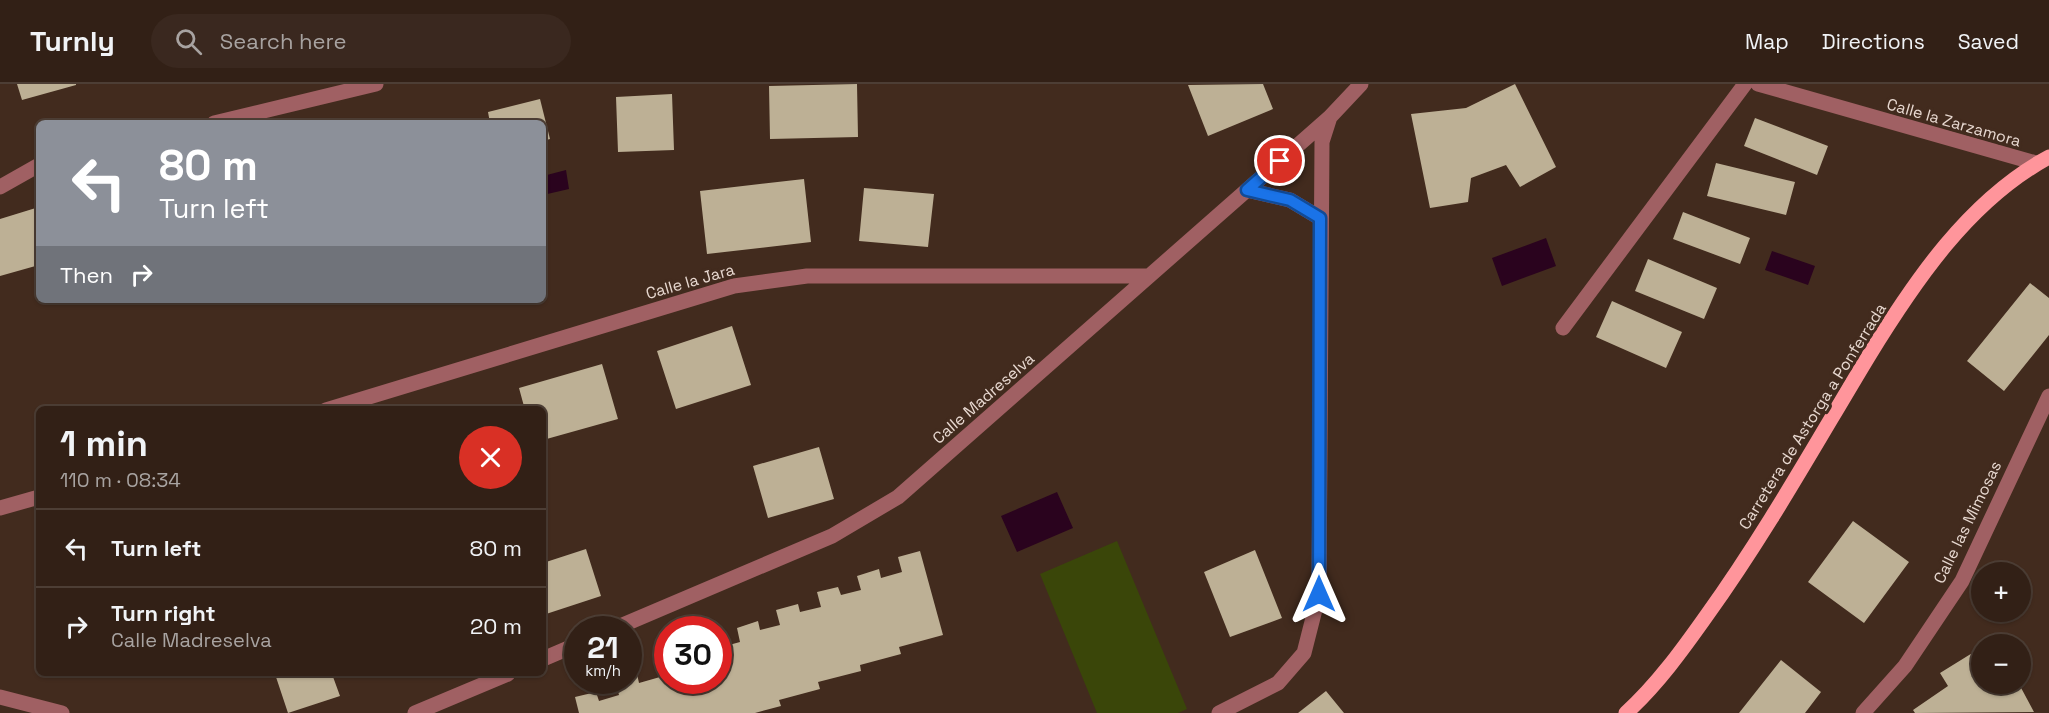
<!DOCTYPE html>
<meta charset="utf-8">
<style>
body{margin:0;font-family:"Space Grotesk",sans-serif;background:#3a281f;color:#f1f3f6;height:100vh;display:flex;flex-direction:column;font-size:22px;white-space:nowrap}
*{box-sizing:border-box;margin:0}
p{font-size:20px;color:#a8a3a1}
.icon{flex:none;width:33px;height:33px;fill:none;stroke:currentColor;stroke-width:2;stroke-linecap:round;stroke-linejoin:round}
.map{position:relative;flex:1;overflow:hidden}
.details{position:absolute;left:36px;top:322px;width:510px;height:270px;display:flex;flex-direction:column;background:#322016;border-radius:9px;box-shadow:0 2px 4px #0004,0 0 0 2px #4d3e35}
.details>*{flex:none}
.top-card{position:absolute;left:36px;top:36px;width:510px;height:183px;border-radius:9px;box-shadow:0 2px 4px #0004,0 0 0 2px #4d3e35;background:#8c9099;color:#fff;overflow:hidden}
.fabs{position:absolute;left:1971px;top:478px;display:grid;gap:12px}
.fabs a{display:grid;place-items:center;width:60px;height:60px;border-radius:50%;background:#322016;box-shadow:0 2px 4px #0004,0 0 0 2px #4d3e35;font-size:30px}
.speed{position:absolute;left:564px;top:532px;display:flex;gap:12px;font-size:30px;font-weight:700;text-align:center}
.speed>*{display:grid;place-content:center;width:78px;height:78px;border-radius:50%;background:#322016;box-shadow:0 2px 4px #0004,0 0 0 2px #4d3e35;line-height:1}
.speed small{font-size:15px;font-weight:400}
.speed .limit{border:9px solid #d22;background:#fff;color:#111}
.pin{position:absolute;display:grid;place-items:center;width:51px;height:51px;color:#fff;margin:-26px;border:3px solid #fff;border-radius:50%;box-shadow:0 2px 6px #0007}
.me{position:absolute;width:66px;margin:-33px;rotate:0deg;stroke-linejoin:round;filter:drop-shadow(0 0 4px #0008)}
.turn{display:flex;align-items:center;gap:21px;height:126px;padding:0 24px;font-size:27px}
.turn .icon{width:78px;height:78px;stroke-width:2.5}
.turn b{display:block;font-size:42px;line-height:51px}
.then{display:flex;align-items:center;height:57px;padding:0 24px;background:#0003;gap:12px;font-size:22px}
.round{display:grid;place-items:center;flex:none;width:63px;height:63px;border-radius:32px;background:#3a281f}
.summary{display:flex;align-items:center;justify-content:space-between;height:102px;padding:0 24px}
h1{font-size:36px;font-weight:700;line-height:45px}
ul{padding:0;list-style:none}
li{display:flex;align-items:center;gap:18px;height:78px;padding:0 24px;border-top:2px solid #4d3e35}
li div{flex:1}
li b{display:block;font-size:22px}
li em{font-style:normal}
header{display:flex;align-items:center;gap:36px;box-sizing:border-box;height:84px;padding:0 30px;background:#322016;border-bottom:2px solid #4d3e35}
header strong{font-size:28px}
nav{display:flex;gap:33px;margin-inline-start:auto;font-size:21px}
.search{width:420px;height:54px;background:#3a281f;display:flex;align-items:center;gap:15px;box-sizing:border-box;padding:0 21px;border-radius:33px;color:#a8a3a1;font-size:22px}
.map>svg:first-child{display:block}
.green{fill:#3a4609}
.water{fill:#2a031e}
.building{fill:#bdb095}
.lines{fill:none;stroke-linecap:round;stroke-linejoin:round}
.minor{stroke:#a06063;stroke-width:15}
.major{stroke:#ff959b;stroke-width:15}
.route-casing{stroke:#114b97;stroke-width:15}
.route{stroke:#1a73e8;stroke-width:10}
.labels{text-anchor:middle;stroke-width:6;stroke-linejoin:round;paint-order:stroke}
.street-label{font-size:16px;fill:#e8d9d1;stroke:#422b1e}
</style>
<header>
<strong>Turnly</strong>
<div class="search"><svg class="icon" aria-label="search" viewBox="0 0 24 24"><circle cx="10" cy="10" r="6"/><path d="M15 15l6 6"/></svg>Search here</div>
<nav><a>Map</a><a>Directions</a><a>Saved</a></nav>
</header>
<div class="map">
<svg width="2049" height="629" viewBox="0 0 2049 629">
<rect width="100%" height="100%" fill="#422b1e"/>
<path class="green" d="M 1117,457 L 1187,625 L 1178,629 L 1097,629 L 1040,490 Z"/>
<path class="water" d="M 566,86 L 569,105 L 543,111 L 543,92 Z
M 1546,154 L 1556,182 L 1502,202 L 1492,174 Z
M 1772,167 L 1815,182 L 1808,201 L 1765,186 Z
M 1057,408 L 1073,444 L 1017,468 L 1001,432 Z"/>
<path class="building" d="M 17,0 L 76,0 L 76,1 L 22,16 Z
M 857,0 L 858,53 L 770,55 L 769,2 Z
M 1263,0 L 1273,25 L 1208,52 L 1188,1 Z
M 1515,0 L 1556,83 L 1520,103 L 1506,81 L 1471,94 L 1468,118 L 1430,124 L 1411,30 L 1466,24 Z
M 672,10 L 674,66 L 618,68 L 616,13 Z
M 540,15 L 550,55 L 543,57 L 543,39 L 490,39 L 488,28 Z
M 1755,34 L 1828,62 L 1817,91 L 1744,62 Z
M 1716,79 L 1795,98 L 1786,131 L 1707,112 Z
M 804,95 L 811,158 L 707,170 L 700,107 Z
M 864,104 L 934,110 L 928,163 L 859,157 Z
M 39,123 L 39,181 L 0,192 L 0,135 Z
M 1683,128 L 1750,154 L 1740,180 L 1673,155 Z
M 1648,175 L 1717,204 L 1704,235 L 1635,207 Z
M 2030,199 L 2049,214 L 2049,251 L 2004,307 L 1967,277 Z
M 1612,217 L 1682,248 L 1666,284 L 1596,253 Z
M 732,242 L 751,301 L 676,325 L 657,267 Z
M 602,280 L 618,335 L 543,356 L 543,326 L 525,326 L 519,304 Z
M 819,363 L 834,415 L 768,434 L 753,382 Z
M 1853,437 L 1909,478 L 1864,539 L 1808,498 Z
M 586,465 L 601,512 L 543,531 L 543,479 Z
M 1255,466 L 1282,534 L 1230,553 L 1204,488 Z
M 920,467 L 943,551 L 899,563 L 901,570 L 860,581 L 861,587 L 818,598 L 820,605 L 779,616 L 781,622 L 755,629 L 579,629 L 575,613 L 596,608 L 599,617 L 619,611 L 615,597 L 628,597 L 628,592 L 637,590 L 639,599 L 660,593 L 655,578 L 668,575 L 668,597 L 718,597 L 718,564 L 740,558 L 737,544 L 758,537 L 760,546 L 780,541 L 776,526 L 798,520 L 800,528 L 821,523 L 817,508 L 838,503 L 841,511 L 861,506 L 857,492 L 879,485 L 881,494 L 902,488 L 898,473 Z
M 1982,563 L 1982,600 L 2019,600 L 2034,628 L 1915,629 L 1913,626 L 1948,602 L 1940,589 Z
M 1781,576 L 1821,608 L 1805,629 L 1739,629 Z
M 275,590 L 332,590 L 340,612 L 288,629 Z
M 1326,607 L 1344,629 L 1298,629 Z"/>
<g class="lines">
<path class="minor" d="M 1758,0 L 2036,79
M 214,39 L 376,0
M 0,103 L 39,81
M 1247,106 L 1290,116 L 1320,134
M 1563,244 L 1745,0
M 326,326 L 734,202 L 807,192 L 1149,192
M 0,424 L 39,413
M 611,546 L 832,452 L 898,413 L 1330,33
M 543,575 L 578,560
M 0,613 L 62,629
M 415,629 L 508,590
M 1219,629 L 1278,599 L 1304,569 L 1319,510 L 1322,58 L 1330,33 L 1361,0
M 1863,629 L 1905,582 L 1962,497 L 2049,312"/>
<path class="major" d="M 1626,629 C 1657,601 1683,565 1707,531 C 1766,449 1816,359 1868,273 C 1914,198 1969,116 2049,73"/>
</g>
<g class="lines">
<g class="route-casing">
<path id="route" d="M 1280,77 L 1247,106 L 1290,116 L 1320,134 L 1319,510"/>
</g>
<use href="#route" class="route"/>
</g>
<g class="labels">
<g class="street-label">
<text transform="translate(1954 38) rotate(16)" y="6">Calle la Zarzamora</text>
<text transform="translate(690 197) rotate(-16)" y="6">Calle la Jara</text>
<text transform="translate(983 314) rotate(-41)" y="6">Calle Madreselva</text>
<text transform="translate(1812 332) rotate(-58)" y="6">Carretera de Astorga a Ponferrada</text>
<text transform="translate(1967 438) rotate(-64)" y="6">Calle las Mimosas</text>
</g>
</g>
</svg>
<div class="fabs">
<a>+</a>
<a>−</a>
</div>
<div class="speed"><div>21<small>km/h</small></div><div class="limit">30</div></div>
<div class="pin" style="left:1280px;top:77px;background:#d93025"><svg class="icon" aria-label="arrive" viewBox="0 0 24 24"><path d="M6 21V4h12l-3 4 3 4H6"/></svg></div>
<svg class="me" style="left:1319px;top:510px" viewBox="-20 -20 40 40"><path d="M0-17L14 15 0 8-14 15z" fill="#1a73e8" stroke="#fff" stroke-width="4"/></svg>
<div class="top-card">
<div class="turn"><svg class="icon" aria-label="left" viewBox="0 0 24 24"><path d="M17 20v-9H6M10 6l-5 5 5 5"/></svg><div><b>80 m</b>Turn left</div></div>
<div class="then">Then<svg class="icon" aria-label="right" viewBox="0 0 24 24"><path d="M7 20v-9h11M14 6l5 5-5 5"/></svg></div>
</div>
<section class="details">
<div class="summary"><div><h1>1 min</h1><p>110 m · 08:34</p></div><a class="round" style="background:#d93025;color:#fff"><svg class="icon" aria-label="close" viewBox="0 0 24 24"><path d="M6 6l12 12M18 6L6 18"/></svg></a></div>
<ul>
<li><svg class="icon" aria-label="left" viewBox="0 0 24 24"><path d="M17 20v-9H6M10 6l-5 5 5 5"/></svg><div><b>Turn left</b></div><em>80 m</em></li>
<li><svg class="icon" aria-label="right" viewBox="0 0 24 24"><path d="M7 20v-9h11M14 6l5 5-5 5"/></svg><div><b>Turn right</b><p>Calle Madreselva</p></div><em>20 m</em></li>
</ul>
</section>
</div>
